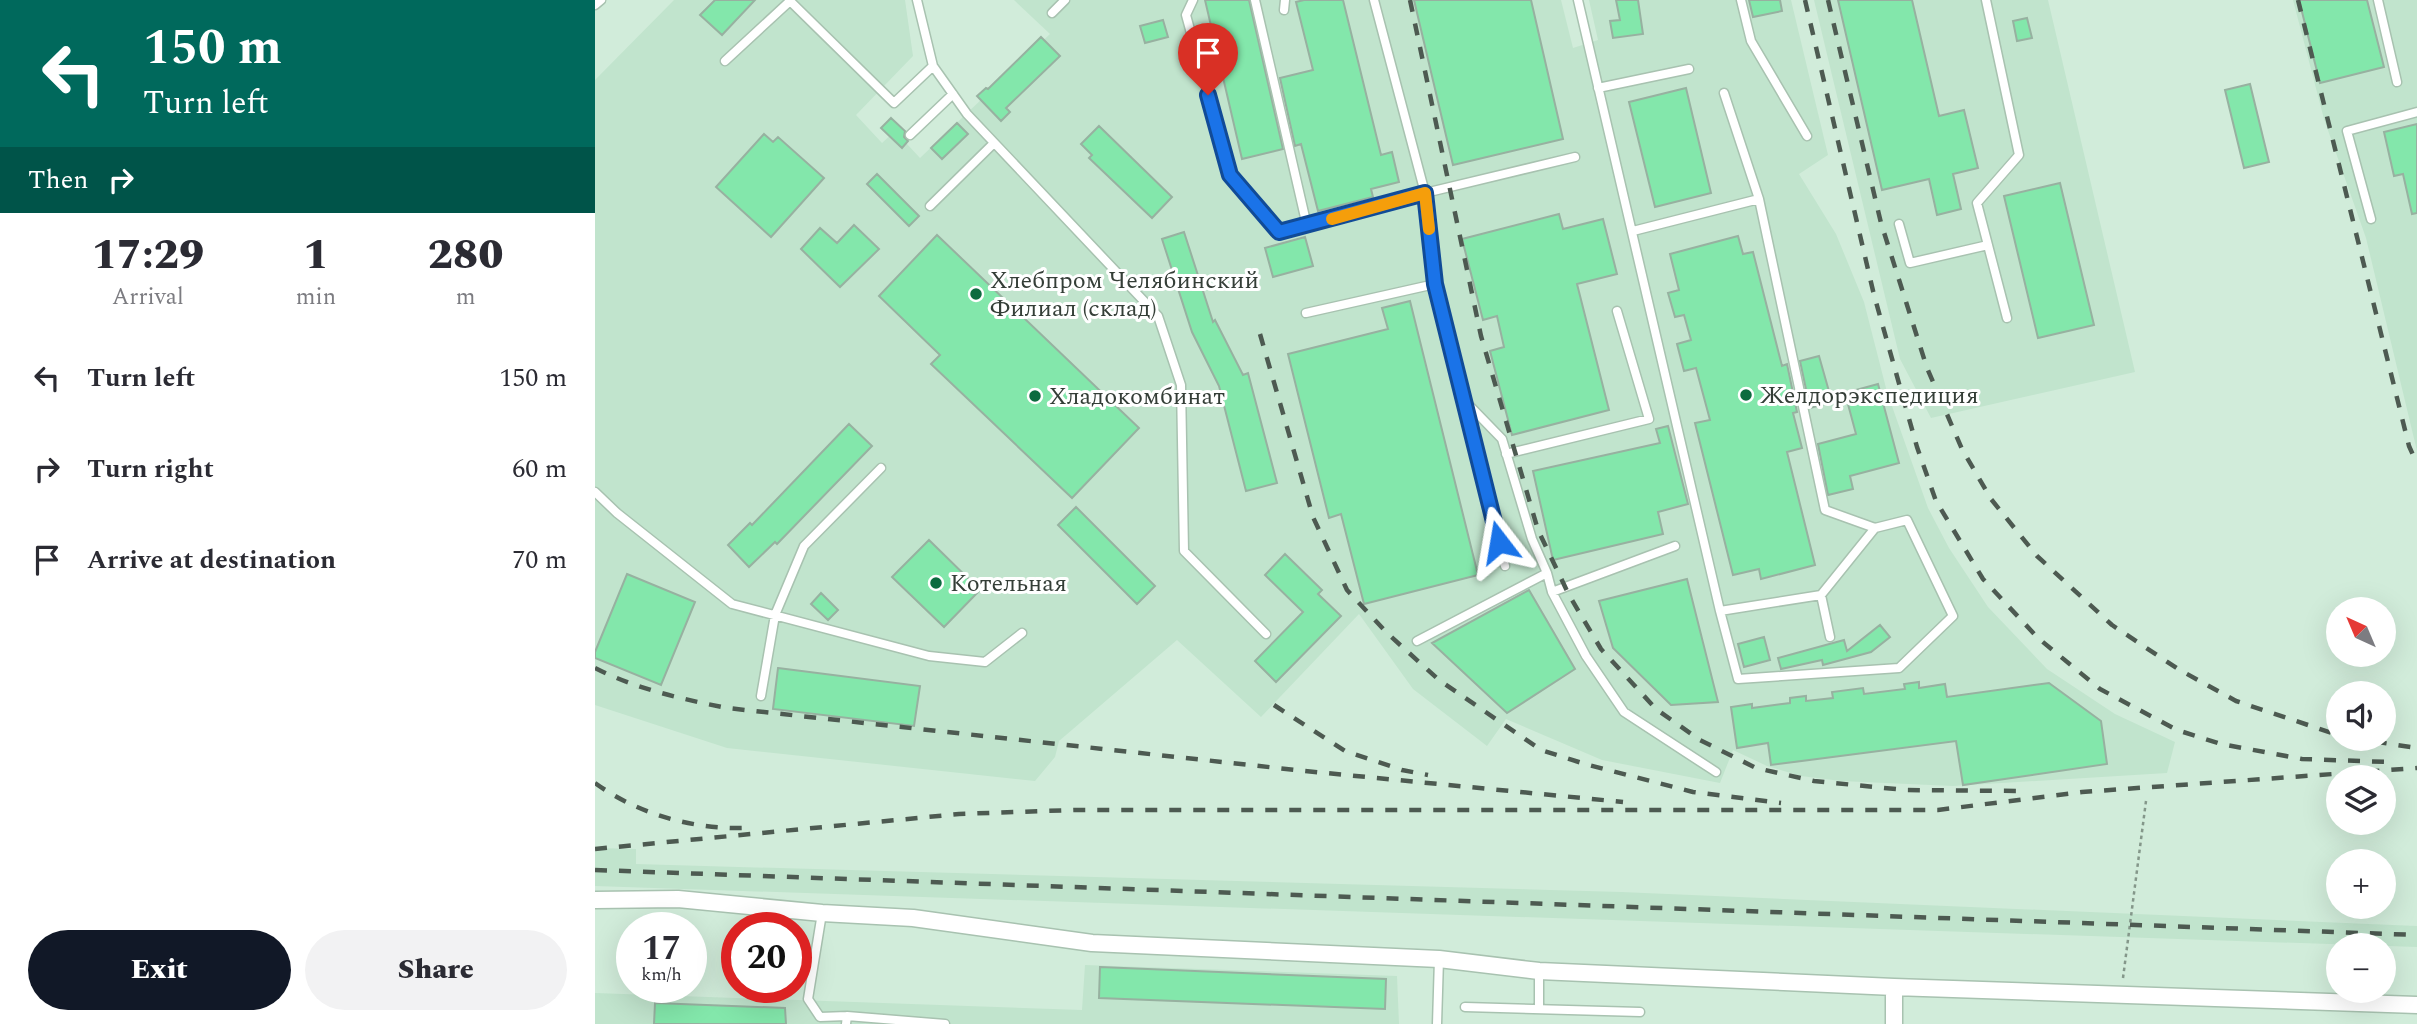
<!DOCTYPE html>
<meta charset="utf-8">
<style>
body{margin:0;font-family:Spectral,serif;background:#f2f2f3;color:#2b2b33;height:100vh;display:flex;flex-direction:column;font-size:26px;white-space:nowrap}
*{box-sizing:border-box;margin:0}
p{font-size:23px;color:#7c7c81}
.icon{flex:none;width:38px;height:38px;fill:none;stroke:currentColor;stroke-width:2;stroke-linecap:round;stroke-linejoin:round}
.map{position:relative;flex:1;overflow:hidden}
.drawer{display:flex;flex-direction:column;background:#fff;width:595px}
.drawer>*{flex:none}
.top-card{background:#00695c;color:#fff;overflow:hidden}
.needle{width:46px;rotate:316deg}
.controls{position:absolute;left:1731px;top:597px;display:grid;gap:14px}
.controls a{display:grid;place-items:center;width:70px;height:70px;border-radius:50%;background:#fff;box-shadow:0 7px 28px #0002;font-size:35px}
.speed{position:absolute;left:21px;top:912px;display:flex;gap:14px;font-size:35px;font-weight:700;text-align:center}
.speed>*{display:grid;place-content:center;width:91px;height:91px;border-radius:50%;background:#fff;box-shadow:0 7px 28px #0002;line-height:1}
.speed small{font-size:18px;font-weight:400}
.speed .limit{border:10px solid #d22;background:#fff;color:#111}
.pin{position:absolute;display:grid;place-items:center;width:60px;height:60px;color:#fff;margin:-72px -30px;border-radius:50% 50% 50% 0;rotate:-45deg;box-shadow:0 0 7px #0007}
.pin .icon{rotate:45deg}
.me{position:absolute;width:77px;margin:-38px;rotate:346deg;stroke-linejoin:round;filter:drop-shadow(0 0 5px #0008)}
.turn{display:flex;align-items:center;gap:24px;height:147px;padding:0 28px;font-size:32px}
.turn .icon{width:91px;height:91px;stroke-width:2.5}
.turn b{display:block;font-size:49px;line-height:60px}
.then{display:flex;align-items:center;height:66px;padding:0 28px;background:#0003;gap:14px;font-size:26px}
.eta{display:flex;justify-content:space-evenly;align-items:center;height:119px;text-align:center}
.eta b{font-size:42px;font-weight:800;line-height:49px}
.action{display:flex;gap:14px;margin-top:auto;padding:14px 28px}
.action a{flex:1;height:80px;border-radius:42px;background:#111827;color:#fff;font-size:28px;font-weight:800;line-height:80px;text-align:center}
.action a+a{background:#f2f2f3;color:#2b2b33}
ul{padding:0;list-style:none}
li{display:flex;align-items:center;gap:21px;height:91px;padding:0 28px}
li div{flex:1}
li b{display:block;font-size:26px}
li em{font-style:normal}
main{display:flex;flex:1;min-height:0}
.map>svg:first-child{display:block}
.built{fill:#c1e4cd}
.building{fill:#83e7ab;stroke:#97b1a0;stroke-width:2}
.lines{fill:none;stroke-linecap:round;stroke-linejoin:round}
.service-casing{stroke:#a8c2b0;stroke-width:11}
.minor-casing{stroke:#a8c2b0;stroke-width:19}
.path{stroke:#84978a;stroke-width:2.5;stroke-dasharray:3.5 3.5;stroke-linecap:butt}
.service{stroke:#fff;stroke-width:8}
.minor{stroke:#fff;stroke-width:16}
.rail{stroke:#4d5a51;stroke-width:4.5;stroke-dasharray:12 12;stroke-linecap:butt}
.route-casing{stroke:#114b97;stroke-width:18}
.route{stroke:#1a73e8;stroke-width:12}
.slow{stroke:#f59e0b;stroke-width:12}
.poi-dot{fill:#0c6b3f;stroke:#fff;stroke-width:2.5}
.labels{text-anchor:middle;stroke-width:6;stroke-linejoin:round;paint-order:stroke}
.poi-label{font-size:24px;fill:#343e37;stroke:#fff;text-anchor:start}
</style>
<main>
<section class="drawer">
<div class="top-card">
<div class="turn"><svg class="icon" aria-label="left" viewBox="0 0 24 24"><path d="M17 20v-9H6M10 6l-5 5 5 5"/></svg><div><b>150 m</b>Turn left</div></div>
<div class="then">Then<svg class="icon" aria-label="right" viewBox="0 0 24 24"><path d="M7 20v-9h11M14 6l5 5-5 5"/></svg></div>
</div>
<div class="eta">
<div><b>17:29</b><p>Arrival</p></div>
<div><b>1</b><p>min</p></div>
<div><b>280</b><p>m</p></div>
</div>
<ul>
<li><svg class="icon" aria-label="left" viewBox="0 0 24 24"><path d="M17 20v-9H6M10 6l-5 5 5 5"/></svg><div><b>Turn left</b></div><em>150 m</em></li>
<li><svg class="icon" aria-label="right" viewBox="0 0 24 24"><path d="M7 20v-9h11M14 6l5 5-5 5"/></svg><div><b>Turn right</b></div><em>60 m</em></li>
<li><svg class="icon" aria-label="arrive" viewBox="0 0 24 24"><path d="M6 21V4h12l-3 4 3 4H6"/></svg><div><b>Arrive at destination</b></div><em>70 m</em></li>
</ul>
<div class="action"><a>Exit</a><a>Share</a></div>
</section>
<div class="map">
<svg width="1822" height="1024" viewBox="0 0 1822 1024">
<rect width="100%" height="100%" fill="#d1ecda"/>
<path class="built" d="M 79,0 L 310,0 L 318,56 L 261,115 L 287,143 L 300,131 L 325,158 L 455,34 L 419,0 L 966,0 L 978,48 L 1003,40 L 994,0 L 1196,0 L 1233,155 L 1204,174 L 1241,234 L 1269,302 L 1292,392 L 1333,508 L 1354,548 L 1393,607 L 1452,669 L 1520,714 L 1580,742 L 1572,773 L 1358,786 L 1246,781 L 1206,776 L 1172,766 L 1138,750 L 1125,783 L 1007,760 L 911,719 L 892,746 L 818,689 L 764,614 L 666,717 L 582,640 L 464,741 L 460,757 L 440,781 L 132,748 L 0,705 L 0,80 Z
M 1219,0 L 1453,0 L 1540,372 L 1336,418 L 1305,359 Z
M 1698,0 L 1822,0 L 1822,451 L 1771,238 L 1729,119 Z
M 0,848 L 41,849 L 41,864 L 1026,892 L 1822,926 L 1822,947 L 0,886 Z
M 490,965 L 802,976 L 804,1024 L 0,1024 L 0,993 L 487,1010 Z"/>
<path class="building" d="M 120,0 L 160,0 L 127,35 L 105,15 Z
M 610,0 L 654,0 L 688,149 L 647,159 Z
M 709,0 L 748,0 L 786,155 L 797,152 L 804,182 L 776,189 L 778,197 L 723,211 L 706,144 L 700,146 L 685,78 L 718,70 L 701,2 Z
M 819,0 L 936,0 L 968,139 L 858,165 Z
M 1021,0 L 1043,0 L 1048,34 L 1018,38 L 1015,21 L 1025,20 Z
M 1154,0 L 1185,0 L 1187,11 L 1158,17 Z
M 1243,0 L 1317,0 L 1344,116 L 1369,110 L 1383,168 L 1358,174 L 1366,209 L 1342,215 L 1334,179 L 1287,190 Z
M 1704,0 L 1772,0 L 1789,67 L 1725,83 Z
M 1432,18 L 1437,38 L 1422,41 L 1418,21 Z
M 568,20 L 573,37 L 550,43 L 545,26 Z
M 446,37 L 465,56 L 411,108 L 415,112 L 406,121 L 382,96 L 391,88 L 393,89 Z
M 1655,84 L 1674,162 L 1649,168 L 1630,90 Z
M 1091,88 L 1116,193 L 1060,207 L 1034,102 Z
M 296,118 L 310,131 L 309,137 L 313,141 L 307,148 L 286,128 Z
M 362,123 L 373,134 L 347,159 L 336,148 Z
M 1822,124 L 1822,213 L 1817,214 L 1808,174 L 1799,176 L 1789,132 Z
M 504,126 L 577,197 L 557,218 L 494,158 L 497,155 L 486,144 Z
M 169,134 L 178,142 L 183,137 L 229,178 L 176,237 L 121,187 Z
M 282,174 L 324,216 L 314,226 L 272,184 Z
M 1465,183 L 1499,325 L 1443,338 L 1409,196 Z
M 964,214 L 968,229 L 1008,219 L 1022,274 L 982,284 L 1014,410 L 917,435 L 895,351 L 909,347 L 902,316 L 888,320 L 867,239 Z
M 259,225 L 284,249 L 245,287 L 206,249 L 225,228 L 242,243 Z
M 589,232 L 618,322 L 620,320 L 648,375 L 653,373 L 682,483 L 651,491 L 624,386 L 597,332 L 567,239 Z
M 342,235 L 544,428 L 477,498 L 336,364 L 345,355 L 284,296 Z
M 1143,236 L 1148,254 L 1158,252 L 1187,366 L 1192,364 L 1202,412 L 1198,413 L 1207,448 L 1192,452 L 1220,565 L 1166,579 L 1164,569 L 1138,575 L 1100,423 L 1115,420 L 1101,368 L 1089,371 L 1082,344 L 1096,340 L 1089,315 L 1080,317 L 1073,293 L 1084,290 L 1075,254 Z
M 710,237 L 718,266 L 678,277 L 670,248 Z
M 815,301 L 883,575 L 769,604 L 746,514 L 734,518 L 693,354 L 793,329 L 787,308 Z
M 1224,356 L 1237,402 L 1215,408 L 1205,361 Z
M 1283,384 L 1304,463 L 1255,476 L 1258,489 L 1233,495 L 1223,444 L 1261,434 L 1250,393 Z
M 254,424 L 277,446 L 182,544 L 180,542 L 154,567 L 133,545 L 155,523 L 157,525 Z
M 1073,426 L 1093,504 L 1063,512 L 1068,534 L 958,560 L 938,471 L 1065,443 L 1061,429 Z
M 481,507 L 560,586 L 542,604 L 463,525 Z
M 334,540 L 385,590 L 349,627 L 297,577 Z
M 690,554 L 727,590 L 723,594 L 746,616 L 681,682 L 660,661 L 708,612 L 670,575 Z
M 32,574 L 100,602 L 66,685 L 0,658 L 0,652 Z
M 1092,579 L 1123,702 L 1076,705 L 1018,648 L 1004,601 Z
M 934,590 L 980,669 L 912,713 L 837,643 Z
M 226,593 L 243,610 L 233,620 L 216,604 Z
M 1285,625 L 1295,637 L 1276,652 L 1228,665 L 1227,660 L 1186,669 L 1183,658 L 1249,640 L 1252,651 Z
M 1169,637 L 1175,660 L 1149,667 L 1143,644 Z
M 183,668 L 325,686 L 319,726 L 178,709 Z
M 1324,682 L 1324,688 L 1350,684 L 1352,697 L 1454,683 L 1506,721 L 1512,764 L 1368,785 L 1361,741 L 1176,765 L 1173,743 L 1142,748 L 1136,707 L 1157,704 L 1157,708 L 1195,703 L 1195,698 L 1211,696 L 1211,701 L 1238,698 L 1237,692 L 1268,688 L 1269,694 L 1310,689 L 1309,684 Z
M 505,967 L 791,979 L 790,1009 L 504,998 Z
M 60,1003 L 190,1008 L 191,1024 L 59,1024 Z"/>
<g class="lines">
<g class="service-casing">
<path id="service" d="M 322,0 L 338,66 L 372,114 L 563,316 L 586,385 L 589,551 L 671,634
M 598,0 L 591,15 L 635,175 L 684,232 L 830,193 L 980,157
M 660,0 L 712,226
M 779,0 L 830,193 L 840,284 L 910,566
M 983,0 L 1125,611 L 1143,679 L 1304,668 L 1358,616 L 1312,520 L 1280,528 L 1230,510 L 1164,199 L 1129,93
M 1146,0 L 1156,41 L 1212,136
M 1391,0 L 1424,155 L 1382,203 L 1412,318
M 1783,0 L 1802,82
M 0,5 L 6,0
M 689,10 L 690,0
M 457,13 L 470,0
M 130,61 L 195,1 L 299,103 L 338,66
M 1003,88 L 1094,69
M 315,135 L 358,94
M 335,206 L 399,143
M 1776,219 L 1752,131 L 1822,112
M 1304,224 L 1315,263 L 1393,245
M 1038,231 L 1164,199
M 711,313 L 840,284
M 871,402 L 907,439 L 937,539 L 952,573 L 957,592 L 991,656 L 1029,712 L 1121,772
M 911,454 L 1054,419 L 1022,311
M 0,492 L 22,513 L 137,604 L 334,656 L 390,662 L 427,633
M 957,592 L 1080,546
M 1226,595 L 1235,637
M 1125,611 L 1226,595 L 1280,528
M 822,641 L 952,573
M 166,696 L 180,615 L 209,546 L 286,468
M 227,913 L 213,999 L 225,1017 L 252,1016 L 251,1024
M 870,1007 L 1045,1012
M 944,1009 L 944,971
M 252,1016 L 350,1024
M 842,1024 L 844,959"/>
</g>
<g class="minor-casing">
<path id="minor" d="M 0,900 L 83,899 L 227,913 L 318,918 L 497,943 L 844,959 L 944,971 L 1299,987 L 1822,1005
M 1299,987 L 1299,1024"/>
</g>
<path class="path" d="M 1528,978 L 1551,801"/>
<use href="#service" class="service"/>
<use href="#minor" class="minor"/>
<path class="rail" d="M 815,0 L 886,336 L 943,530 L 974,595 L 1006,649 L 1061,709 L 1105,740 L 1161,768 L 1219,781 L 1310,790 L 1427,791
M 1210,0 L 1279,295 L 1322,447 L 1341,501 L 1388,579 L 1443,638 L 1505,689 L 1582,730 L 1626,744 L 1707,759 L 1794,762
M 1233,0 L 1286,223 L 1332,368 L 1367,449 L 1396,499 L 1442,556 L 1517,625 L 1583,669 L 1641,701 L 1743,735
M 1703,0 L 1814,446 L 1822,464
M 665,334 L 718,517 L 752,590 L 792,633 L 844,680 L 946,750 L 990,764 L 1098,792 L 1186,803
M 0,668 C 41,689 87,699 132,708 L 710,771 L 1028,802
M 679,705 L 750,751 L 807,770 L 833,775
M 1756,738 L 1822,748
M 0,783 C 43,814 96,829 149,828
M 0,849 L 364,814 L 479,810 L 1343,810 L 1487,792 L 1822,768
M 0,870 L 1822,935"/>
</g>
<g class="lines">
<g class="route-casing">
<path id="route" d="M 613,95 L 635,175 L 684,232 L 830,193 L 840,284 L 904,542"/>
</g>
<use href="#route" class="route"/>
<path class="slow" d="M 737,219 L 830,193 L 834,229"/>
</g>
<g class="poi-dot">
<circle cx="381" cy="294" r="7"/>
<circle cx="1151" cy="395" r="7"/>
<circle cx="440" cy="396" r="7"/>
<circle cx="341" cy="583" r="7"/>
</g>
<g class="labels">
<g class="poi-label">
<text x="395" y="288">Хлебпром Челябинский<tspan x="395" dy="28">Филиал (склад)</tspan></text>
<text x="1165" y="403">Желдорэкспедиция</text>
<text x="454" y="404">Хладокомбинат</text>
<text x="355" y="591">Котельная</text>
</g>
</g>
</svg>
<div class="controls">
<a><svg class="needle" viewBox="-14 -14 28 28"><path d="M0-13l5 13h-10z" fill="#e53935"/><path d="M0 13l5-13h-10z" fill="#7c7c81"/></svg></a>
<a><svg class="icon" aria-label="sound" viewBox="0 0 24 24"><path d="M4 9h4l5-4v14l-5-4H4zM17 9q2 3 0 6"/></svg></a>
<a><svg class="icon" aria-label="layers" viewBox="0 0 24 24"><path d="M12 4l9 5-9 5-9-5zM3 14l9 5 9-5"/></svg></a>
<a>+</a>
<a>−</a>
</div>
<div class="speed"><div>17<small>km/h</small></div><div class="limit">20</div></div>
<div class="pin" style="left:613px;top:95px;background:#d93025"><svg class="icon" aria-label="arrive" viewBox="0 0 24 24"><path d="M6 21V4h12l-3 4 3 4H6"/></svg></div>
<svg class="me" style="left:904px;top:542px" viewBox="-20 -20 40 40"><path d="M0-17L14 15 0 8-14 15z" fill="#1a73e8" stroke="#fff" stroke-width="4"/></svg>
</div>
</main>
